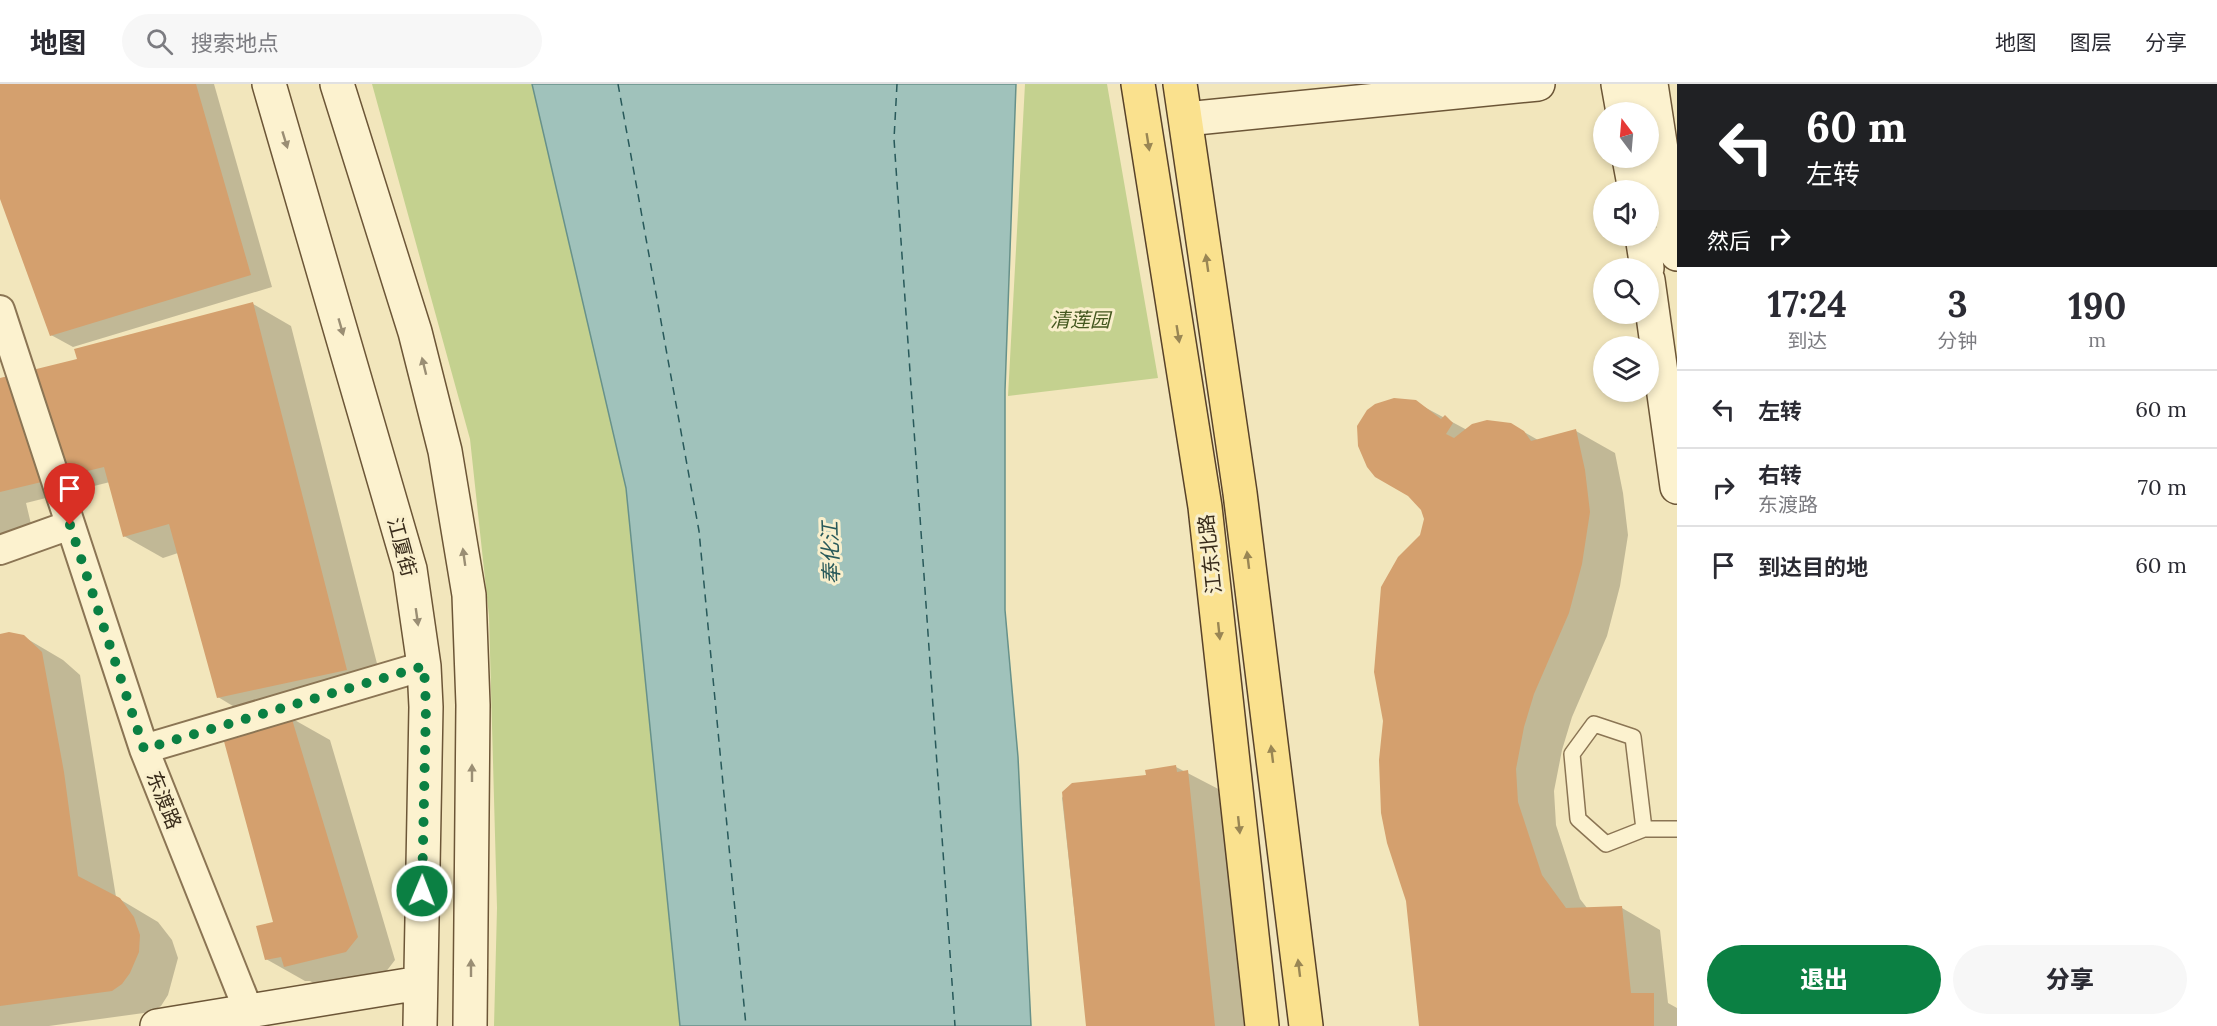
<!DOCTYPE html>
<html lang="zh">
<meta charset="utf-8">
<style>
body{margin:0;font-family:Lora,"Noto Sans SC",serif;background:#f7f7f7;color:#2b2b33;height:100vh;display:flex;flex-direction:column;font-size:22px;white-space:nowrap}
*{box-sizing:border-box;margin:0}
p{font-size:20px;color:#7c7c81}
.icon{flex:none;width:33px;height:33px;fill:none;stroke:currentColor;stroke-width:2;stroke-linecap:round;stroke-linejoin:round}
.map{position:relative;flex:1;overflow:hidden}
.details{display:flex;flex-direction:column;background:#fff;width:540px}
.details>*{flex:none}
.hud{background:#202124;color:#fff;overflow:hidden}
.needle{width:39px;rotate:344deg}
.buttons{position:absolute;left:1593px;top:18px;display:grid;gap:12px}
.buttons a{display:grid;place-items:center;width:66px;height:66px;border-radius:50%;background:#fff;box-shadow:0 3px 9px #0003;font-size:30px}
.pin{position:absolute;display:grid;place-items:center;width:51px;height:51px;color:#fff;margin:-62px -26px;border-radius:50% 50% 50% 0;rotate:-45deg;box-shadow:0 0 6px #0007}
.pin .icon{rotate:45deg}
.me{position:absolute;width:66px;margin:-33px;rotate:1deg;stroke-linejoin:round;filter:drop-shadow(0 0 4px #0008)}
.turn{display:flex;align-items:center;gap:21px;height:126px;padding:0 30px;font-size:27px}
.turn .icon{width:78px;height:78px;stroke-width:2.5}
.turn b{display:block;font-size:42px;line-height:51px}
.then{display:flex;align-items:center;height:57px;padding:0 30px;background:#0003;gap:12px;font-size:22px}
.eta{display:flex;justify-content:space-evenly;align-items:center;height:102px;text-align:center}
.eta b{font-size:36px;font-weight:800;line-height:42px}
.primary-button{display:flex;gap:12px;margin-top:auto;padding:12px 30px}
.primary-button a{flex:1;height:69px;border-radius:36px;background:#0b8043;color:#fff;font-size:24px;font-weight:800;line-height:69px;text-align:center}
.primary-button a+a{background:#f7f7f7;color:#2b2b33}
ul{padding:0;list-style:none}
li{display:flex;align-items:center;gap:18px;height:78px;padding:0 30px;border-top:2px solid #e1e1e2}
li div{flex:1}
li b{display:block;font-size:22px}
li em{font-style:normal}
header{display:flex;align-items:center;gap:36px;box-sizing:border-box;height:84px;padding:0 30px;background:#fff;border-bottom:2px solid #e1e1e2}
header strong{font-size:28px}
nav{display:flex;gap:33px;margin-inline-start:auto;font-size:21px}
.search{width:420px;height:54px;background:#f7f7f7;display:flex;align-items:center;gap:15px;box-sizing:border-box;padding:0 21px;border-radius:33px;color:#7c7c81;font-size:22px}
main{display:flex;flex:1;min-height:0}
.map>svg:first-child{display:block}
.green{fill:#c4d18f}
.water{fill:#a0c2bb;stroke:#67918a;stroke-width:1.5}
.shadow{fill:#0003}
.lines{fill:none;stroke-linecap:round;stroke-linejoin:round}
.ferry{stroke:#28595a;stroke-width:1.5;stroke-dasharray:8 6;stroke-linecap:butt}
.building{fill:#d4a06e}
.lane-casing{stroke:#8b7554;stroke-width:18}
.street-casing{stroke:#8b7554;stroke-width:32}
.secondary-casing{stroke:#6c5637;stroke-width:36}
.primary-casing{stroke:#584229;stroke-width:36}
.lane{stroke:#fcf2cf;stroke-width:15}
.street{stroke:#fcf2cf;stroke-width:28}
.secondary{stroke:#fcf2cf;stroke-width:33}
.primary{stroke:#fae18e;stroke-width:33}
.oneway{fill:#9a8e74}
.oneway2{fill:#998654}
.route{stroke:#0b8043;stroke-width:10;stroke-dasharray:0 18}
.labels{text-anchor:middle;stroke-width:6;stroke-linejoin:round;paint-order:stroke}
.park-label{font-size:20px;font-style:italic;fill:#44571f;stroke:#f9efcc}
.street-label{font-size:20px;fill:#382b1a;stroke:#f9efcc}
.water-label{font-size:21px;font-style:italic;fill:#28595a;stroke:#f9efcc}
</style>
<header>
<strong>地图</strong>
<div class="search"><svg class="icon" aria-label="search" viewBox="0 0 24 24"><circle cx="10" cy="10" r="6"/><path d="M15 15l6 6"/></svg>搜索地点</div>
<nav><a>地图</a><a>图层</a><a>分享</a></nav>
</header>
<main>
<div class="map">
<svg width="1677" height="942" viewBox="0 0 1677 942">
<rect width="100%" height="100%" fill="#f2e6bc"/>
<path class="green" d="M 372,0 L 532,0 L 626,404 L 680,942 L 494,942 L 497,824 L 489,532 L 470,355 Z
M 1025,0 L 1107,0 L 1158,294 L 1008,312 Z"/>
<path class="water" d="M 532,0 L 1016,0 L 1005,306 L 1005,526 L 1018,673 L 1031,942 L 680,942 L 626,404 Z"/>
<path class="shadow" d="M 0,0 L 214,0 L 272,203 L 73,263 L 51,251 L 0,111 Z
M 253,220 L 291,242 L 384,607 L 256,636 L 218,613 L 178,469 L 163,474 L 124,452 L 110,398 L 26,419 L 31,440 L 0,451 L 0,295 L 79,276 Z
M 1415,318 L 1467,346 L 1510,340 L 1538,356 L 1576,347 L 1615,369 L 1623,409 L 1628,451 L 1620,502 L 1607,552 L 1572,633 L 1562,666 L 1554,707 L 1556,741 L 1580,815 L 1587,824 L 1622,824 L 1660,846 L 1668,919 L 1677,924 L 1677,942 L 1420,942 L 1421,452 L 1425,435 Z
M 0,552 L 24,553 L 63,576 L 80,591 L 116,813 L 158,838 L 172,856 L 178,874 L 168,911 L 161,922 L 151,928 L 49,942 L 0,942 Z
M 291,634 L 330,656 L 395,876 L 385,889 L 323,904 L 310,897 L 305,897 L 266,875 L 274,839 Z
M 1176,683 L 1226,709 L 1251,942 L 1087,942 L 1062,714 L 1067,704 L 1147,692 Z"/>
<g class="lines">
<path class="ferry" d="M 618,0 L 699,447 L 746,942
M 897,0 L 894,55 L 955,942"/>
</g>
<path class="building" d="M 0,0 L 196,0 L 251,191 L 50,252 L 0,115 Z
M 253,218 L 347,586 L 217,614 L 169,440 L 123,453 L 104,383 L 0,408 L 0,294 L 77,275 L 74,265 Z
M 1394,314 L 1416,316 L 1441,335 L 1445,331 L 1453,339 L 1446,350 L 1454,354 L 1472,340 L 1487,336 L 1511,339 L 1524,347 L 1531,357 L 1576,345 L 1585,386 L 1590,428 L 1582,480 L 1569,529 L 1534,610 L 1524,643 L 1516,685 L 1518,718 L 1542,791 L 1566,824 L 1622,822 L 1631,909 L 1654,909 L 1654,942 L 1419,942 L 1406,817 L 1387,759 L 1381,729 L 1379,676 L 1383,637 L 1374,588 L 1381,503 L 1398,473 L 1420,451 L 1424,435 L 1421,426 L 1408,412 L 1375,393 L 1367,383 L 1358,362 L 1357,342 L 1367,326 L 1375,320 Z
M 9,548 L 24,551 L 42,568 L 64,688 L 78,792 L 120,814 L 134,833 L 140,851 L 139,868 L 130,889 L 122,900 L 112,907 L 0,922 L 0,550 Z
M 291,632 L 358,853 L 346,868 L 284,883 L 281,873 L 265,876 L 256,842 L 273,838 L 222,650 Z
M 1176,681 L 1177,688 L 1188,686 L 1215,942 L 1086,942 L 1062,708 L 1072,699 L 1146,691 L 1145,686 Z"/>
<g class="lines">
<g class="lane-casing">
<path id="lane" d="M 1644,745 L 1633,653 L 1594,640 L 1572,670 L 1578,735 L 1606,760 L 1644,745 L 1677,745"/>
</g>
<g class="street-casing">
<path id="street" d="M 0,226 L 144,665 L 249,928
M 0,466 L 70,441
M 144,665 L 424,582"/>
</g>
<g class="secondary-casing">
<path id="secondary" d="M 269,0 L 410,485 L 424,582 L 426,623 L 420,942
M 337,0 L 415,248 L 445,367 L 469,511 L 473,621 L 470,942
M 1618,0 L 1623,28
M 1651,0 L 1677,170
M 1186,35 L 1538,0
M 1629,74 L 1635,106
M 1642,152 L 1647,184
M 1648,196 L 1677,403
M 157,942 L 420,899"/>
</g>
<g class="primary-casing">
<path id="primary" d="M 1138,0 L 1205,423 L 1262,942
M 1180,0 L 1240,409 L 1306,942"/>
</g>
<use href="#lane" class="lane"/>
<use href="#street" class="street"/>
<use href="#secondary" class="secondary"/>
<use href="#primary" class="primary"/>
</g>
<defs><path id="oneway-solid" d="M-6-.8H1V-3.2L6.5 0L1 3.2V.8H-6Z" transform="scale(1.5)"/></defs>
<g class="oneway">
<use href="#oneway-solid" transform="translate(285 56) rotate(73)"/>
<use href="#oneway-solid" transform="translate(341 243) rotate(74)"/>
<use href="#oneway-solid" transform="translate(424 282) rotate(-104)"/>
<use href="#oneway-solid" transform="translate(464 473) rotate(-98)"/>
<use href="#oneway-solid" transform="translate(417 533) rotate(82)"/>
<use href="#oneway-solid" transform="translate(472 689) rotate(-90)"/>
<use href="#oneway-solid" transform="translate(471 884) rotate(-90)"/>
</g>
<g class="oneway2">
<use href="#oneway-solid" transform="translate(1148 58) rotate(81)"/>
<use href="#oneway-solid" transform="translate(1207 179) rotate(-98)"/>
<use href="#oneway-solid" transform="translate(1178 250) rotate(81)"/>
<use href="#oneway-solid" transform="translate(1248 476) rotate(-97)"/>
<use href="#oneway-solid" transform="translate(1219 547) rotate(84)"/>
<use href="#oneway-solid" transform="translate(1272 670) rotate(-97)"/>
<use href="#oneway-solid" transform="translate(1239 741) rotate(84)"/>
<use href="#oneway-solid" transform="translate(1299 884) rotate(-97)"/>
</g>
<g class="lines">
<path class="route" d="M 70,441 L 144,665 L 424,582 L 426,623 L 422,807"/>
</g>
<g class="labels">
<g class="park-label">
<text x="1080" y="243">清莲园</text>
</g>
<g class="street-label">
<text transform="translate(402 463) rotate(75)" y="7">江厦街</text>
<text transform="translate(1210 470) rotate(-96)" y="7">江东北路</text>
<text transform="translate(164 716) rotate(68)" y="7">东渡路</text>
</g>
<g class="water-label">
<text transform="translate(831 469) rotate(-92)" y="7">奉化江</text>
</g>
</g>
</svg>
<div class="buttons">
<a><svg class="needle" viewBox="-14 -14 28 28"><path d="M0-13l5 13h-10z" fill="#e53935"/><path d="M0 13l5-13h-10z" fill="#7c7c81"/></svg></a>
<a><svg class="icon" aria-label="sound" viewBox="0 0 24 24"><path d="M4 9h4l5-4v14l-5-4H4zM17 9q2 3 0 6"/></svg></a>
<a><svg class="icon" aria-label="search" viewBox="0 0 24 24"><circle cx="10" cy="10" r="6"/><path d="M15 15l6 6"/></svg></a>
<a><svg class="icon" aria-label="layers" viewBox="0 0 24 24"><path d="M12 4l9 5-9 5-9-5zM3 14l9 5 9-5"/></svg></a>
</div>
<div class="pin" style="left:70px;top:441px;background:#d93025"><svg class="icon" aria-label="arrive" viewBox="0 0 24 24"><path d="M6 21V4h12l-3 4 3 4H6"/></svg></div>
<svg class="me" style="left:422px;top:807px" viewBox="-20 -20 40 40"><circle r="17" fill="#0b8043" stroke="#fff" stroke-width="3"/><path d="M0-11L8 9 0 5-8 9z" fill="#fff"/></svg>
</div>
<section class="details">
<div class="hud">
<div class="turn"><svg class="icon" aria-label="left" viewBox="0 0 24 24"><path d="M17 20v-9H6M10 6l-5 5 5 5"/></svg><div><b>60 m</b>左转</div></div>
<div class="then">然后<svg class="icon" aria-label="right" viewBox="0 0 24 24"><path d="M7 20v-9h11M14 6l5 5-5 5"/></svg></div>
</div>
<div class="eta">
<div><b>17:24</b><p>到达</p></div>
<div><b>3</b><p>分钟</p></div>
<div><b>190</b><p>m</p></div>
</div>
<ul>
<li><svg class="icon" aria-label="left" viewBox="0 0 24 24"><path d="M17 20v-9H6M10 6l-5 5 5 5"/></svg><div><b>左转</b></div><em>60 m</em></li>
<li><svg class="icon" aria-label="right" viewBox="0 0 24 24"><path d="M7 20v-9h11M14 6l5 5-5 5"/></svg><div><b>右转</b><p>东渡路</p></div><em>70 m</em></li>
<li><svg class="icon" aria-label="arrive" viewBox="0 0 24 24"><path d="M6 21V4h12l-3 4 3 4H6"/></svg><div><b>到达目的地</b></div><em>60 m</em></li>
</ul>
<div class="primary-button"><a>退出</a><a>分享</a></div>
</section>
</main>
